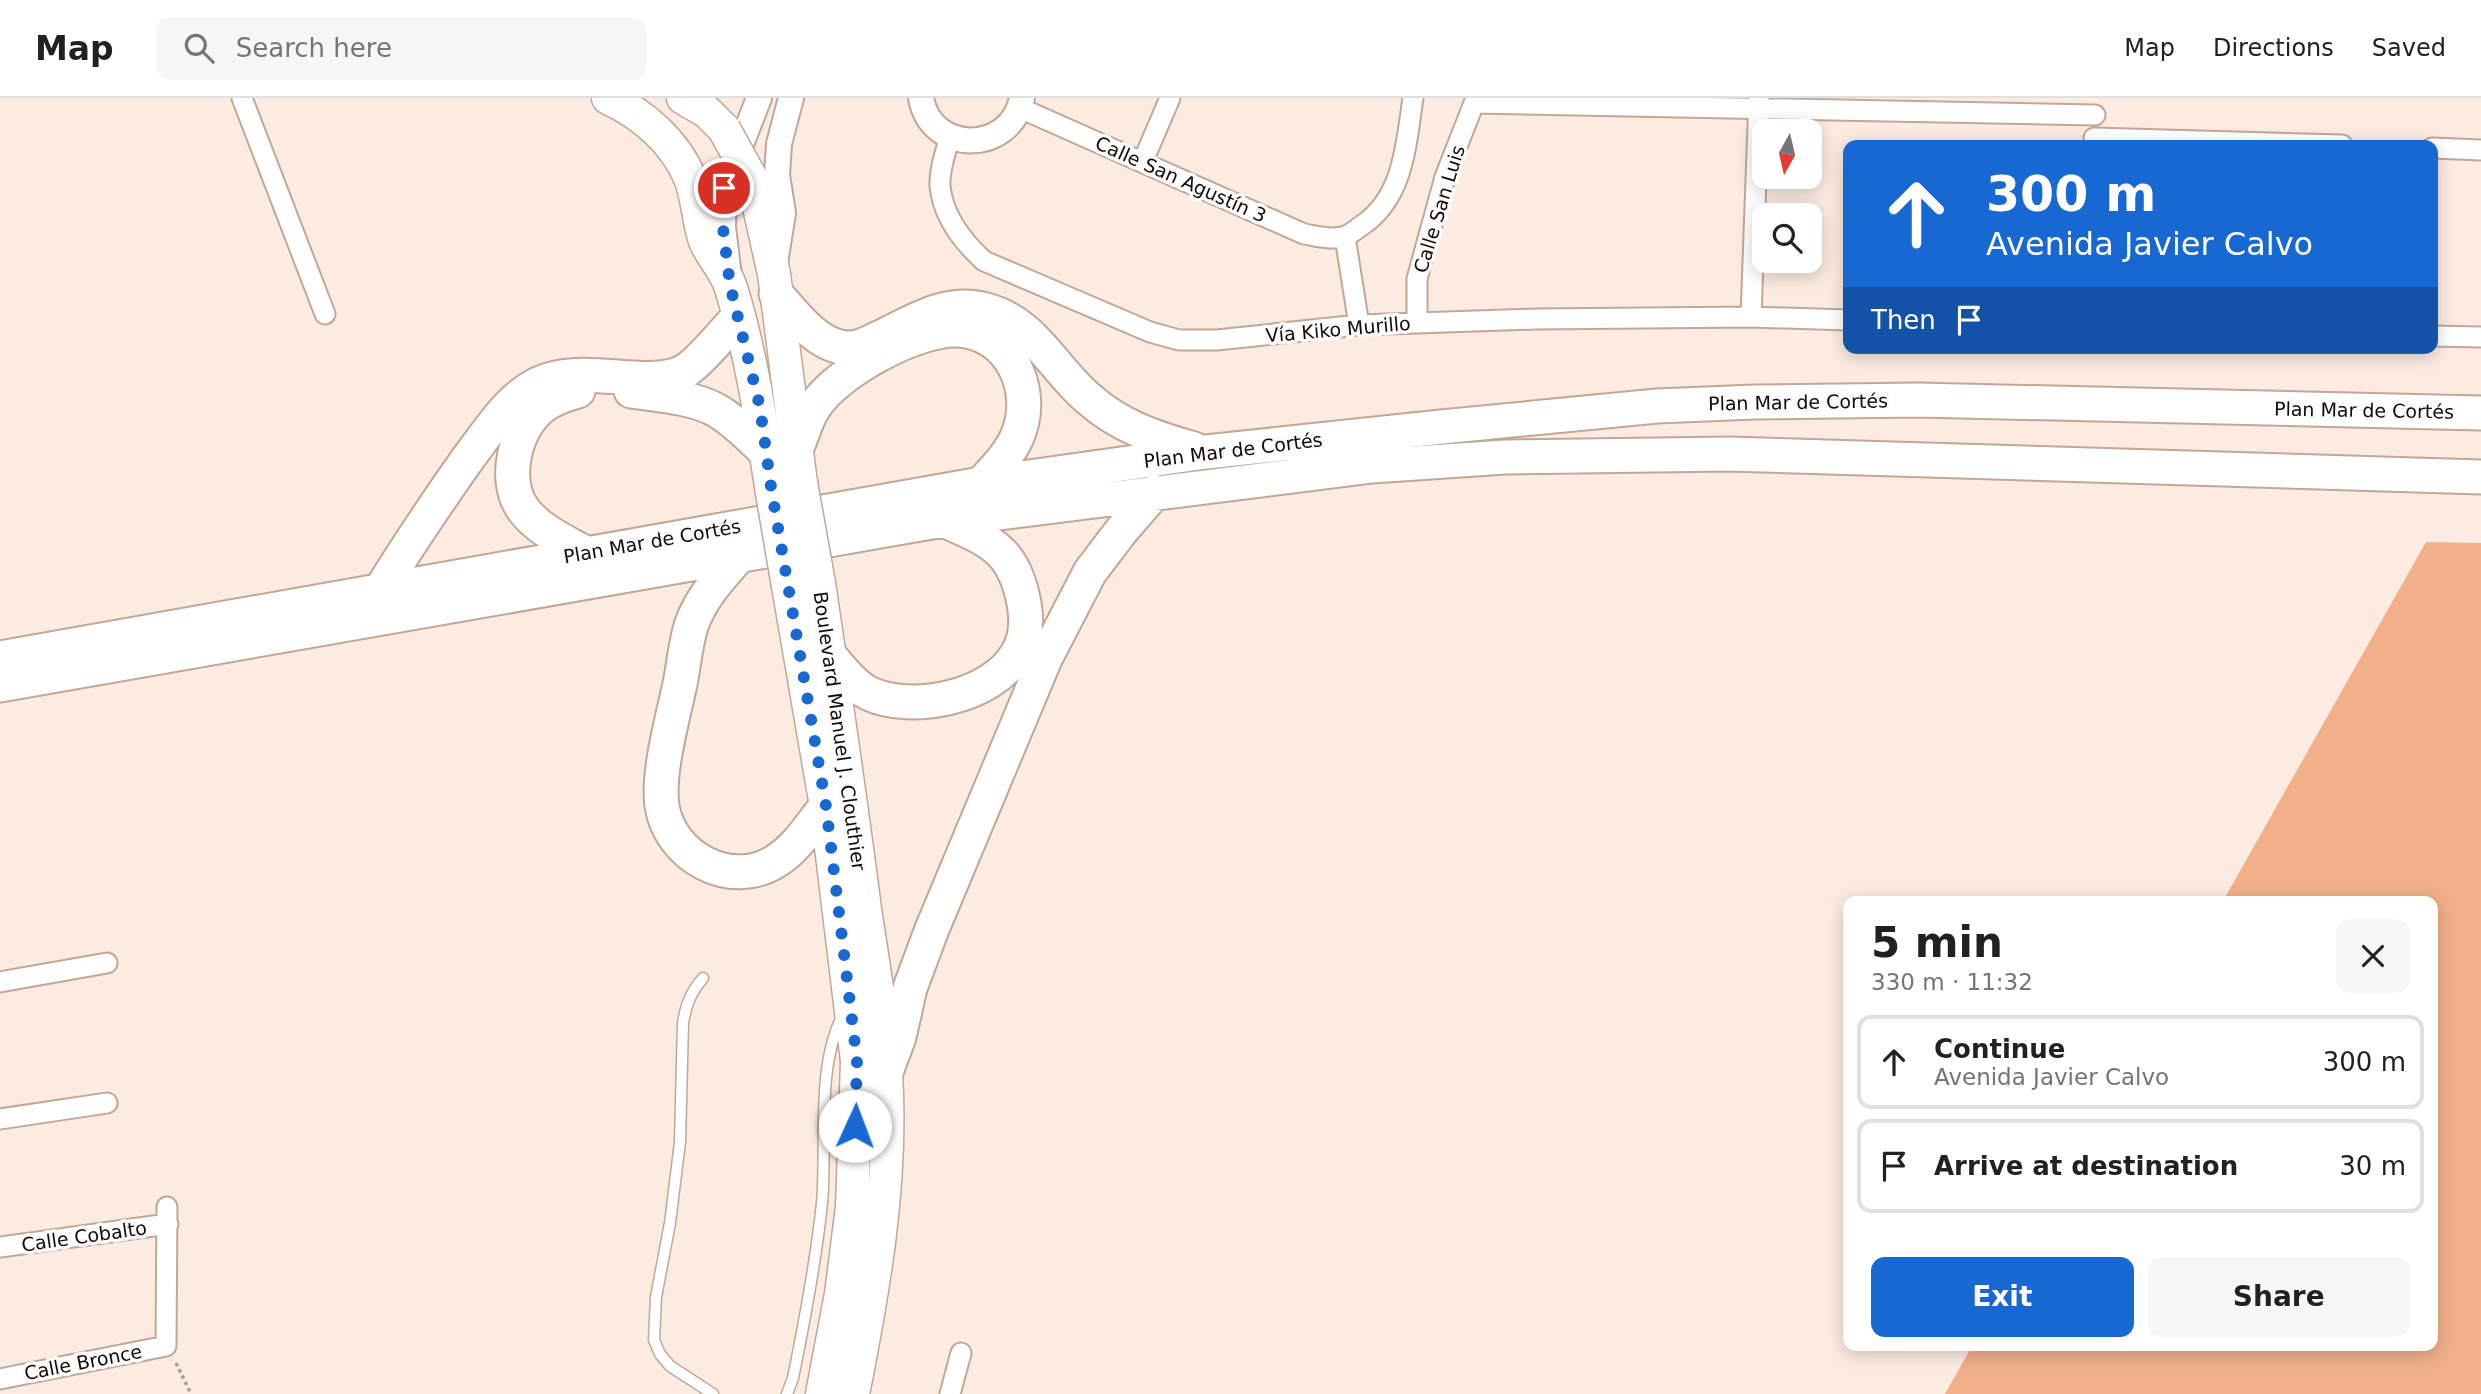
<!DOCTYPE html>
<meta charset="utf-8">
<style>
body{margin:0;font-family:"DejaVu Sans",sans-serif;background:#f6f6f6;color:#202124;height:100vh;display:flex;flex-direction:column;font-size:26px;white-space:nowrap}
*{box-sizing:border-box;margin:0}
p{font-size:23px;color:#757577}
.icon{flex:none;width:38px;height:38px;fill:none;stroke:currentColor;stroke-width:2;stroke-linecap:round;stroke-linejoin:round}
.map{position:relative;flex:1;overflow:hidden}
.details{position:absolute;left:1843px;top:798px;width:595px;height:455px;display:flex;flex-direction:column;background:#fff;border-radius:14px;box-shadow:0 4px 18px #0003}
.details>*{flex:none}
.hud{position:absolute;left:1843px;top:42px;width:595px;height:214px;border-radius:14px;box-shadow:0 4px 18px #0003;background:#1768d2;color:#fff;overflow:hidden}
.needle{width:46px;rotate:188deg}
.fabs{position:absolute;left:1752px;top:21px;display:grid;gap:14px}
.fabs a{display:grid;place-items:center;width:70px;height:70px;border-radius:14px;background:#fff;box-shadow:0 4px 18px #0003;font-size:35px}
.pin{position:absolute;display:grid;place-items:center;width:60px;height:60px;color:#fff;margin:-30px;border:4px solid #fff;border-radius:50%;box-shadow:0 2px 7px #0007}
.me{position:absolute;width:77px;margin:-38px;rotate:2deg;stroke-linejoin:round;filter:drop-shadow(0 0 5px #0008)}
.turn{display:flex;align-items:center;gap:24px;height:147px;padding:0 28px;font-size:32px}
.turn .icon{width:91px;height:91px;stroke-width:2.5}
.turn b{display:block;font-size:49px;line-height:60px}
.then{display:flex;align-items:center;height:66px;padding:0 28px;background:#0003;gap:14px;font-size:26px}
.round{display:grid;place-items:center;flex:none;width:74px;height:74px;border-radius:14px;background:#f6f6f6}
.headline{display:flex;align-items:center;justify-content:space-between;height:119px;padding:0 28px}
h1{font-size:42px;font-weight:700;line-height:52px}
.button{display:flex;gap:14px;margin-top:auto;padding:14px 28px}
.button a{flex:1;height:80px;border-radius:14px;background:#1768d2;color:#fff;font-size:28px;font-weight:700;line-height:80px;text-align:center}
.button a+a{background:#f6f6f6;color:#202124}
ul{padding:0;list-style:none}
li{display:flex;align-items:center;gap:21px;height:94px;margin:0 14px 10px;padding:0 14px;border:4px solid #e0e0e0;border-radius:14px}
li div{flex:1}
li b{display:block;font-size:26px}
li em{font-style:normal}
header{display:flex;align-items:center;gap:42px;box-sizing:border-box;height:98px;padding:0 35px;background:#fff;border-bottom:2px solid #e0e0e0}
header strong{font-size:33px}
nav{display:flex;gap:38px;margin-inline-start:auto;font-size:24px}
.search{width:490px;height:63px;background:#f6f6f6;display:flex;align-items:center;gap:18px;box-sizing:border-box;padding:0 24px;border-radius:14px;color:#757577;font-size:26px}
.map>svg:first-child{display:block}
.green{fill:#f1b089}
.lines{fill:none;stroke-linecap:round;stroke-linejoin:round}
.service-casing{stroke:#c2a797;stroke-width:13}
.minor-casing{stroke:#c2a797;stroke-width:23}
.tertiary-casing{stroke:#c2a797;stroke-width:28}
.primary-casing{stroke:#c2a797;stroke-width:35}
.trunk-casing{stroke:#c2a797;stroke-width:37}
.path{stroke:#ab9d94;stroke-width:3.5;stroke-dasharray:3.5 3.5;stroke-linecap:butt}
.service{stroke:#fff;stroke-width:10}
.minor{stroke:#fff;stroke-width:19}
.tertiary{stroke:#fff;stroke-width:24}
.primary{stroke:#fff;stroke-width:32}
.trunk{stroke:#fff;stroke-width:33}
.primary-bridge-casing{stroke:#c2a797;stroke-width:35;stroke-linecap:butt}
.primary-bridge{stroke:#fff;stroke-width:32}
.route{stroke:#1768d2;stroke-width:12;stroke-dasharray:0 21.6}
.labels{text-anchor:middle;stroke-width:7;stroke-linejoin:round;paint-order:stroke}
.street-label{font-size:19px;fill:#130a05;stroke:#fcfcfc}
</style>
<header>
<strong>Map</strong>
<div class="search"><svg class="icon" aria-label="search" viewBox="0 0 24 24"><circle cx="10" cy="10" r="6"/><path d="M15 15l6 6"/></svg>Search here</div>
<nav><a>Map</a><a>Directions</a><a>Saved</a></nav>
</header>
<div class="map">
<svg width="2481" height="1296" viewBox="0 0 2481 1296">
<rect width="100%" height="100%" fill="#fcebe1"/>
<path class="green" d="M 2426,444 L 2481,445 L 2481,1296 L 1945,1296 L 1972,1248 L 2432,1248 L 2432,803 L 2223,803 Z"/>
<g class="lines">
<g class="service-casing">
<path id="service" d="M 703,880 C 691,894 686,906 683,925 L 680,1044 L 670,1125 L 656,1199 L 654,1242 L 660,1256 L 670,1268 L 713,1296
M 787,1296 L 793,1280 C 805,1221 816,1164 822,1105 C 827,1048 816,970 842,919"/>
</g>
<g class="minor-casing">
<path id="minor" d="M 242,0 L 325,216
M 1474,5 L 2095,17
M 1020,10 L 1304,136 C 1317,138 1329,142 1342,139 C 1349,138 1355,132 1361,128 C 1404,100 1406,46 1413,0
M 950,38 C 946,53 939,72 940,88 C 943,119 962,143 984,163 L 1150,234 L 1179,242 L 1217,242 L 1359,227 L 1536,221 L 1751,219 L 1848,222
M 2094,40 L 2342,47
M 2432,50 L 2481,52
M 1143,63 L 1170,0
M 1345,139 L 1359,227
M 1751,219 L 1759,0
M 1417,225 L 1417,181 L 1445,79 L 1476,0
M 2432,238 L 2481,239
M 0,884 L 107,865
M 0,1021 L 107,1005
M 0,1149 L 168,1126
M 0,1281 L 166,1248 L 167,1109
M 950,1296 L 961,1255"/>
</g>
<g class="tertiary-casing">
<path id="tertiary" d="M 921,0 C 931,57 1011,56 1022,0
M 775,165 L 783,115 L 777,77 L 779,46 L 791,0
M 729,178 L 723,129 L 724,90 L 759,0"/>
</g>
<g class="primary-casing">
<path id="primary" d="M 608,0 C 643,16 675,44 690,80 C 698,100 698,123 705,143 C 712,159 726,173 731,190 C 751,254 761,323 771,389
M 683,0 L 707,14 L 724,31
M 750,78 L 757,100 L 774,176 L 801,385
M 819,485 C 835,593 851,702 865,811 C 873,865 883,920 886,974 C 893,1083 874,1190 853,1296
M 788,488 L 826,708 L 857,963 L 852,1109 L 841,1196 L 822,1296"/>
</g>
<g class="trunk-casing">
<path id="trunk" d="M 776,196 C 794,215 813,243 840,249 C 855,253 869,245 881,239 C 914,223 947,201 986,212 C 1035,225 1053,271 1089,301 C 1119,328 1155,340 1194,351
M 578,293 C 566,296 553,301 543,308 C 515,329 502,382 523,411 C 537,431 564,443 585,455
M 631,293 C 658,297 692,299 716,312 C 735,323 750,339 766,354
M 798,347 C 803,335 807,319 815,308 C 837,274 917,230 958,232 C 1011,235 1037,293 1017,339 C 1009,357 994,372 981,386
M 739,458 C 720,479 700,501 691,528 C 686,545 684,563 681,581 C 674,616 657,673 662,708 C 670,759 731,792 776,763 C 797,750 811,727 826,708
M 380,493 C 408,447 438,403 469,359 C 489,333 508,301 538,286 C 583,264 649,293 685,273 C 700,264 725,233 738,219
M 830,558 C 841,571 853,587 868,595 C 912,616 992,599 1017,556 C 1027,540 1027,522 1024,505 C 1021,489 1016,473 1006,460 C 991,441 965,432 943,422
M 0,560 L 981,386 L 1206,354 L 1441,329 L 1657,308 L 1755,304 L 1919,302 L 2481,315
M 0,587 L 943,422 L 1372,368 L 1505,359 L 1729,356 L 2481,379
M 886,974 L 899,939 L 910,890 L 932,831 L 1045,561 L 1090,474 L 1122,432 L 1155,394"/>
</g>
<path class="path" d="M 176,1265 L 191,1296"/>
<use href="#service" class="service"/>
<use href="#minor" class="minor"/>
<use href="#tertiary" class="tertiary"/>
<use href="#primary" class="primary"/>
<use href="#trunk" class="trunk"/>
<g class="primary-bridge-casing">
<path id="primary-bridge" d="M 724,31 L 750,78
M 801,385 L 819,485
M 771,389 L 788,488"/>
</g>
<use href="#primary-bridge" class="primary-bridge"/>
</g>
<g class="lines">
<path class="route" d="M 724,90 L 723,130 L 730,187 L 760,309 L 771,389 L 826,708 L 857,963 L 855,1028"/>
</g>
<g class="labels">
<g class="street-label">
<text transform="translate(1181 81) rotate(24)" y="7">Calle San Agustín 3</text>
<text transform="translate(1439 111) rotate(-73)" y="7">Calle San Luis</text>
<text transform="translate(1338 231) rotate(-5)" y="7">Vía Kiko Murillo</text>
<text transform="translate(1798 304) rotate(-1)" y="7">Plan Mar de Cortés</text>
<text transform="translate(2364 312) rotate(1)" y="7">Plan Mar de Cortés</text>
<text transform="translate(1233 352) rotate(-7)" y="7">Plan Mar de Cortés</text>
<text transform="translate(652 443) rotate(-10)" y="7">Plan Mar de Cortés</text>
<text transform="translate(840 633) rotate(82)" y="7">Boulevard Manuel J. Clouthier</text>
<text transform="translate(84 1138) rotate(-8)" y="7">Calle Cobalto</text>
<text transform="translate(83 1264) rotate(-11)" y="7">Calle Bronce</text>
</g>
</g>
</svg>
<div class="fabs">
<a><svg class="needle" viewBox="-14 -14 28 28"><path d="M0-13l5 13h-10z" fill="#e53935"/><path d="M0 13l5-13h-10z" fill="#757577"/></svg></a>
<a><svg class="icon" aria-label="search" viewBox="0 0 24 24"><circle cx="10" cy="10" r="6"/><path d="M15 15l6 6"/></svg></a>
</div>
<div class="pin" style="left:724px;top:90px;background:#d93025"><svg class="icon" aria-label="arrive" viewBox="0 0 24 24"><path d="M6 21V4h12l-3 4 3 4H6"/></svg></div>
<svg class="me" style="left:855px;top:1028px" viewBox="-20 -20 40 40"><circle r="19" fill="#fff"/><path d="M0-13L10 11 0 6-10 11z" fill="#1768d2"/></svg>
<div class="hud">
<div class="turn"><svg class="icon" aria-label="ahead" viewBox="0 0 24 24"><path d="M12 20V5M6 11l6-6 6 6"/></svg><div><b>300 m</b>Avenida Javier Calvo</div></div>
<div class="then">Then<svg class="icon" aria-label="arrive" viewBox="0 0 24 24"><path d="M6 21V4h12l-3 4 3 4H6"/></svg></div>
</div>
<section class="details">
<div class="headline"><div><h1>5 min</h1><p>330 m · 11:32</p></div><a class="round"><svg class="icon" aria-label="close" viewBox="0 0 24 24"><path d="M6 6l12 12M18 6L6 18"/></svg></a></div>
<ul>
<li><svg class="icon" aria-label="ahead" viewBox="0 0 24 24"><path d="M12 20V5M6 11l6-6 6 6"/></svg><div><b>Continue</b><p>Avenida Javier Calvo</p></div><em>300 m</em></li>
<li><svg class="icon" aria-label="arrive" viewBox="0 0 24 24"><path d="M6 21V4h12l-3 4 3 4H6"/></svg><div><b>Arrive at destination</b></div><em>30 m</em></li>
</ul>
<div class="button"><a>Exit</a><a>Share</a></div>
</section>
</div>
